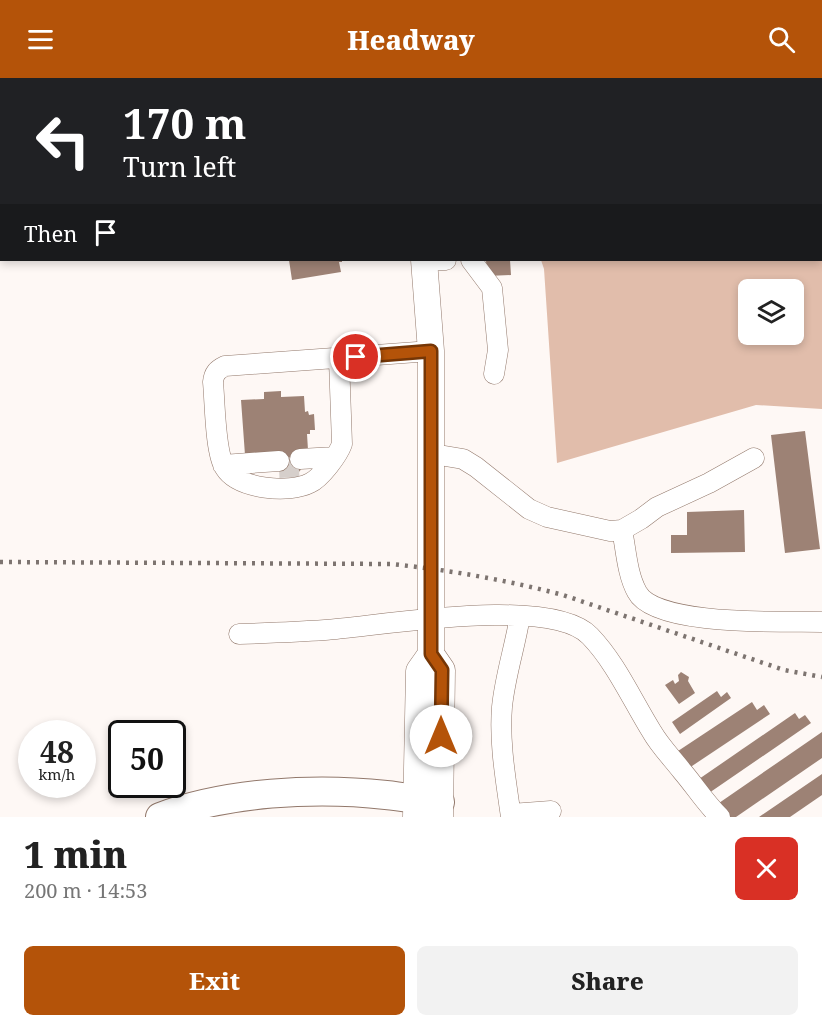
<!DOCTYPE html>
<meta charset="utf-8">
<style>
body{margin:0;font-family:"Noto Serif",serif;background:#f2f2f2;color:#222;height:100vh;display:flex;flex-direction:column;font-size:22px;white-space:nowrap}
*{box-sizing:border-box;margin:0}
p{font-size:20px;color:#767676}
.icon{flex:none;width:33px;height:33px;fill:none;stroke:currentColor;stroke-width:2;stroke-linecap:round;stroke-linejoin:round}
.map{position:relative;height:739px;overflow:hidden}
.sheet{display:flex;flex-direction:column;background:#fff;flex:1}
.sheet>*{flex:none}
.guide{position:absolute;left:0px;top:0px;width:822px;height:183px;box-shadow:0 3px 9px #0003;background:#202124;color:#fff;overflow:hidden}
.fabs{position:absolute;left:738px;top:201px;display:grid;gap:12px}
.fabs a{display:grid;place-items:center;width:66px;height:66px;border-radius:9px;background:#fff;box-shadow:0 3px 9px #0003;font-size:30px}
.speed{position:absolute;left:18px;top:642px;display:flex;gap:12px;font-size:30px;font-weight:700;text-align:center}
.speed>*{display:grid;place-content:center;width:78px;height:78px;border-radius:50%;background:#fff;box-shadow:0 3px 9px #0003;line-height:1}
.speed small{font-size:15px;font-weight:400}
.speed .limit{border:3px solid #111;border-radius:9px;background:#fff;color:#111}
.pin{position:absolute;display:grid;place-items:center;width:51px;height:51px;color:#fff;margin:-26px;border:3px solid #fff;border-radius:50%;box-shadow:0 2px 6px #0007}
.me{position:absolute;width:66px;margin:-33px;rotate:0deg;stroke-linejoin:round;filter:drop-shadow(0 0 4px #0008)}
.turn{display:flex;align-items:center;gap:21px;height:126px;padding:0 24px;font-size:27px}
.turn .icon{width:78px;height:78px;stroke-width:2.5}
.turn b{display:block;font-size:42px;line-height:51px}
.then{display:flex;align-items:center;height:57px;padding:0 24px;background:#0003;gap:12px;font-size:22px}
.round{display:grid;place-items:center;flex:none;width:63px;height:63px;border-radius:9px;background:#f2f2f2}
.headline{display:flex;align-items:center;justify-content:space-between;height:102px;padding:0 24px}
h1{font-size:36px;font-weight:800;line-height:45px}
.action{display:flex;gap:12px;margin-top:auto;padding:12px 24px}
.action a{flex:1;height:69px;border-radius:9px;background:#b45309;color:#fff;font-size:24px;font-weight:800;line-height:69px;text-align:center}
.action a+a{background:#f2f2f2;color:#222}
header{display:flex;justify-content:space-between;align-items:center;height:78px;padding:0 24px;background:#b45309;color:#fff;font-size:27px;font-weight:800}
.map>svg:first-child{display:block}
.green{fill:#e1bdab;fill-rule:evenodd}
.building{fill:#9d8275}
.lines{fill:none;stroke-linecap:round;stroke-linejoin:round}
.minor-tunnel{stroke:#d6cfcb;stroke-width:20;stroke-dasharray:20 10;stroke-linecap:butt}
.minor-casing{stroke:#92786b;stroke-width:21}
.major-casing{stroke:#92786b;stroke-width:27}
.highway-casing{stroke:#92786b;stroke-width:30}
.path{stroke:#9f9692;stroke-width:3;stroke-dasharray:3 4.5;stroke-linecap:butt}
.minor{stroke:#fff;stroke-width:20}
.major{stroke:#fff;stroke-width:26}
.highway{stroke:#fff;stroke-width:28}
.rail{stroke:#7d7470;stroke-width:4.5;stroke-dasharray:3 6;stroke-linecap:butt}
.route-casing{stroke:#753606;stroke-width:15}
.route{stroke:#b45309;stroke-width:10}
</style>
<header><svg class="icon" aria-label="menu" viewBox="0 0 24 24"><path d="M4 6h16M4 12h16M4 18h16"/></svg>Headway<svg class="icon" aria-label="search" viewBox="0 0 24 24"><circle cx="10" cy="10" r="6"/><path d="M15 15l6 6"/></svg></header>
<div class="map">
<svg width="822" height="739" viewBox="0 0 822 739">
<rect width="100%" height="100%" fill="#fef8f5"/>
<path class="green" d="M 694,0 L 822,0 L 822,331 L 756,327 L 557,385 L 544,191 L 541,182 L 820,182 L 820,2 ZM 748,212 L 794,212 L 794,256 L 748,256 Z"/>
<path class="building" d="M 289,182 L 342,182 L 342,184 L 339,184 L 341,194 L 292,202 Z
M 486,182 L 510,182 L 511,197 L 487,198 Z
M 281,313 L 281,319 L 304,318 L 305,334 L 308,333 L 309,337 L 314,336 L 315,352 L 310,352 L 310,356 L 307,356 L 308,372 L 300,393 L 290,399 L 282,396 L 278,387 L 245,377 L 241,322 L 264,321 L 264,314 Z
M 805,353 L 820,471 L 785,475 L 771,357 Z
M 744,432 L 745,474 L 671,475 L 671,457 L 687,457 L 687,434 Z
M 681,594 L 689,599 L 688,603 L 695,615 L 679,626 L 665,607 L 673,602 L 675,606 L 679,603 L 678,597 Z
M 717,613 L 721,619 L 727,614 L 731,620 L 680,656 L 672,644 Z
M 752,624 L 757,632 L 764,627 L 770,636 L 689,690 L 678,673 Z
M 795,635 L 799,641 L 805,637 L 811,645 L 709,715 L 699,701 Z
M 822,654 L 822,680 L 736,739 L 729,739 L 719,725 Z
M 822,696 L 822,717 L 790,739 L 759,739 Z"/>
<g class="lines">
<path class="minor-tunnel" d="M 279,390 L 301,389"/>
<g class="minor-casing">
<path id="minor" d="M 471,182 L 492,210 L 498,272 L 494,296
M 424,183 L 446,182
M 339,281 L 342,366 C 338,377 321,400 310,405 C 289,416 238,411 225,390 C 215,375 215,324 213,304 C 214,295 217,292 225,288 L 431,273
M 433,376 L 463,381 L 476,389 L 529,431 L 547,439 L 610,453 L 622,452 L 641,441 L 657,429 L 709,405 L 754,380
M 300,381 L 335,379
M 223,387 L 279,383
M 622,452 C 626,471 627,496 637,514 C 655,549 785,543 822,544
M 239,556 C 268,555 297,554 325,552 C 381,548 550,517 590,558 C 616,585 632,622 652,654 C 660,668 672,680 682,693 C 695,708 706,726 720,739
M 511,736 L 551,733
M 511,739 C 506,703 499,665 502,629 C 505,598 515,569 520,538"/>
</g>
<g class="major-casing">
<path id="major" d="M 403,0 L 403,2
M 424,182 L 431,273 L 431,576 L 442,592 L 440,739
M 416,739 L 419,593 L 431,576"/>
</g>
<g class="highway-casing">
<path id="highway" d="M 160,739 C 226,714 315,709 386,717 C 404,719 422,722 440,724"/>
</g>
<path class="path" d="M 373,0 L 373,2"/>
<use href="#minor" class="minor"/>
<use href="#major" class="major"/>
<use href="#highway" class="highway"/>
<path class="rail" d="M 0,484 L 391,486 C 449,492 507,502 563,517 L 784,592 L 822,599"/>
</g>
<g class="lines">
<g class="route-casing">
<path id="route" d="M 356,279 L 431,273 L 431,576 L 442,592 L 441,658"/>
</g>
<use href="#route" class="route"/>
</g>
</svg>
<div class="fabs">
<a><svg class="icon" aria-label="layers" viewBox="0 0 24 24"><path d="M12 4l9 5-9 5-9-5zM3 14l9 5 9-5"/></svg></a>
</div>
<div class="speed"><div>48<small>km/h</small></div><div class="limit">50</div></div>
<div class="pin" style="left:356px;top:279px;background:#d93025"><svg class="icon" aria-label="arrive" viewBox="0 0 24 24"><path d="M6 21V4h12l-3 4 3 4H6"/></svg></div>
<svg class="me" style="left:441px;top:658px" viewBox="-20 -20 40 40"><circle r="19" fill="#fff"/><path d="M0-13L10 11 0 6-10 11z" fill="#b45309"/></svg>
<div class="guide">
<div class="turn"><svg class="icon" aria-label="left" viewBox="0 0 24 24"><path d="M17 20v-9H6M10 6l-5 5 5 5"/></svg><div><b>170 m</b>Turn left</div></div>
<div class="then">Then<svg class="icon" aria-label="arrive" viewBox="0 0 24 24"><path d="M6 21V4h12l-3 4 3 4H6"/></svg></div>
</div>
</div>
<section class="sheet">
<div class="headline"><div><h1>1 min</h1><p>200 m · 14:53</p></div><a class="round" style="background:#d93025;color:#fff"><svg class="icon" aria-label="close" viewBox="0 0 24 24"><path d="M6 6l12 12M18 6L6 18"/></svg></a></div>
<div class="action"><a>Exit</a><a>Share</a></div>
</section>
